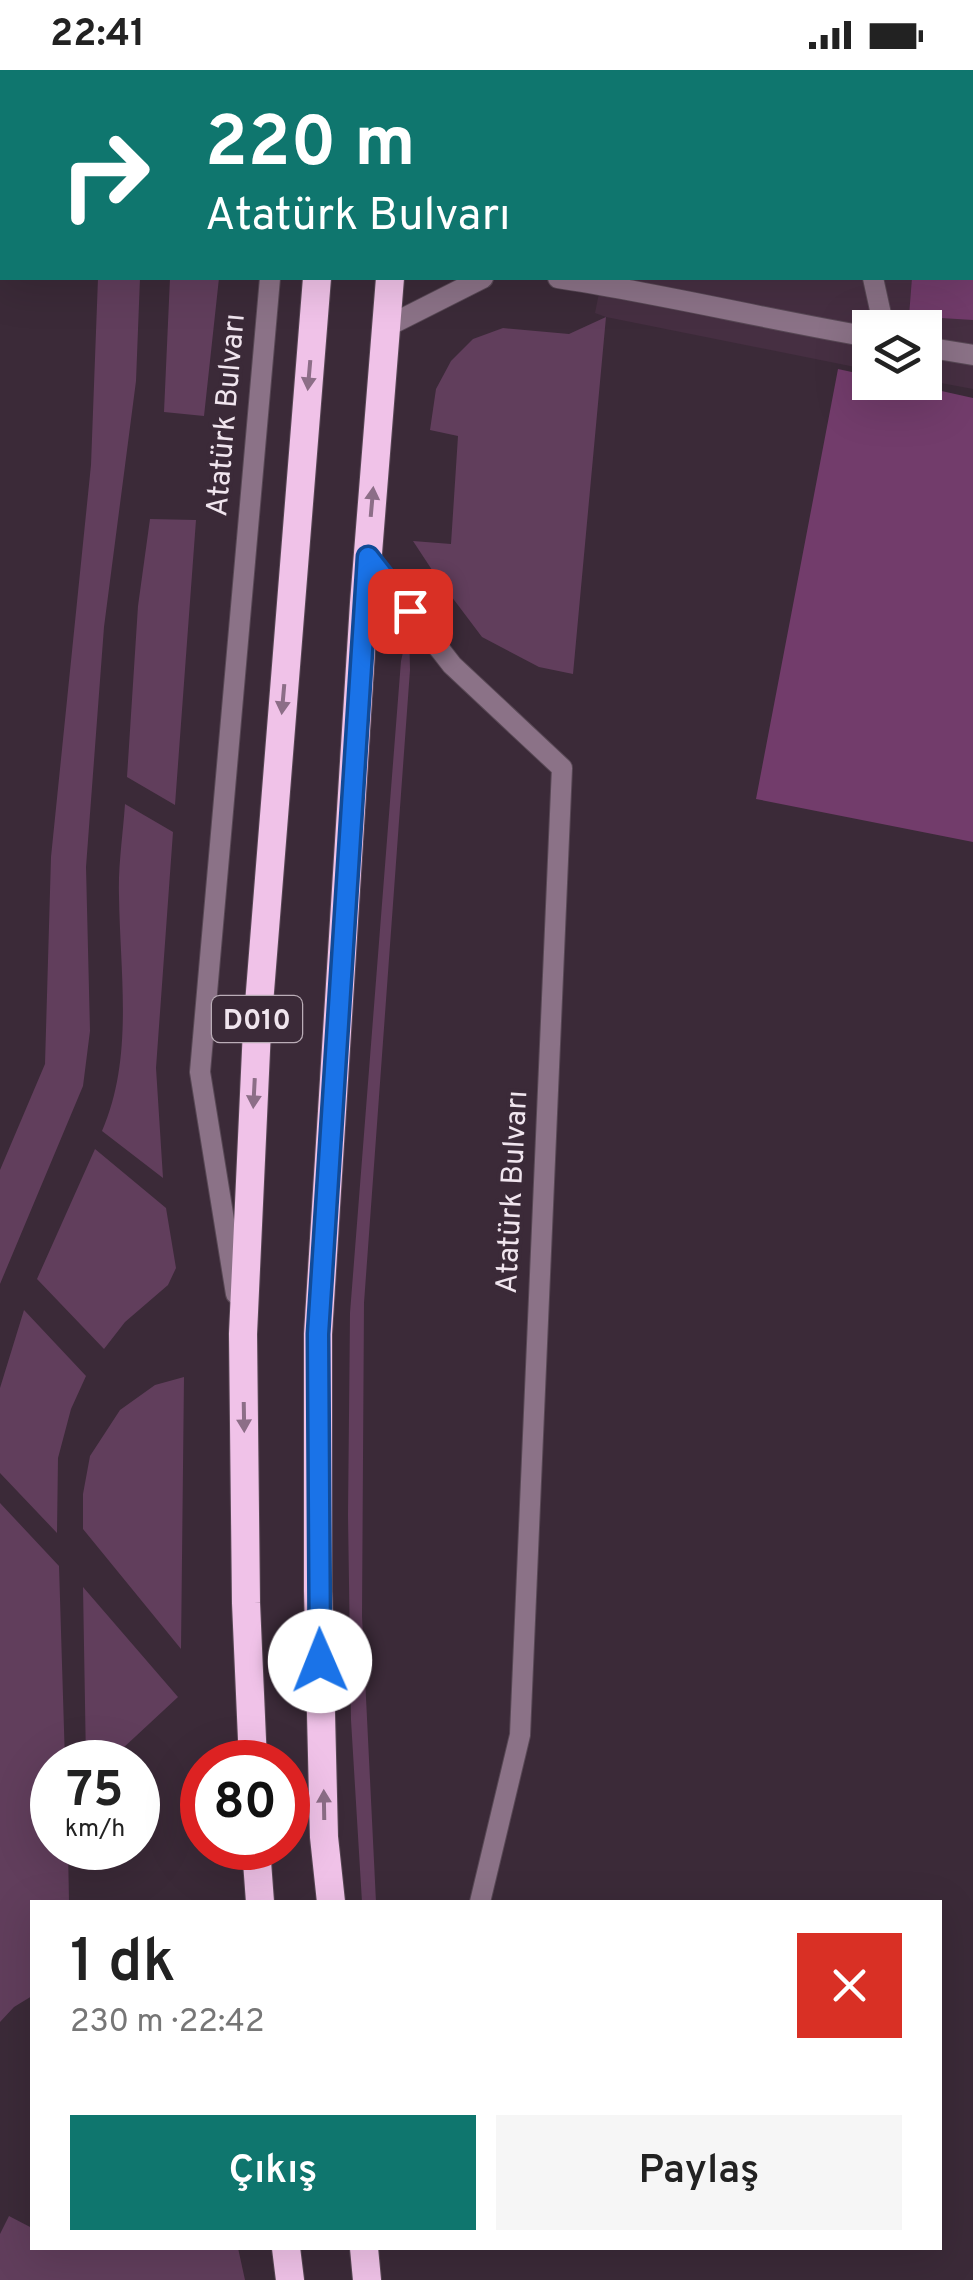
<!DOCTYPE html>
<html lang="tr">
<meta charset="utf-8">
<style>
body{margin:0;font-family:Overpass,sans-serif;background:#f6f6f6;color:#222;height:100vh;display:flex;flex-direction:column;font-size:38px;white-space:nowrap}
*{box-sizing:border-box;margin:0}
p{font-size:32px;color:#767676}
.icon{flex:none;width:55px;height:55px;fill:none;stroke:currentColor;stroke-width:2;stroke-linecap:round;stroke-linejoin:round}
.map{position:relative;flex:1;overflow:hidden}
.sheet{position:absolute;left:30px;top:1830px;width:912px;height:350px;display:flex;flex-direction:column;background:#fff;border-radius:0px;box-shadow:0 10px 40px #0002}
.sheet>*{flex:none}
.banner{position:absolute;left:0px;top:0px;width:975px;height:210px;box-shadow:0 10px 40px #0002;background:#0f766e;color:#fff;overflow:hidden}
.fabs{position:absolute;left:852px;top:240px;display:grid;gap:20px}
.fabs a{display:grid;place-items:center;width:90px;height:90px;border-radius:0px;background:#fff;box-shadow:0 10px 40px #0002;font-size:50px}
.speed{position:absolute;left:30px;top:1670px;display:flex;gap:20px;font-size:50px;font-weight:700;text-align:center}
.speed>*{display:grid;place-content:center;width:130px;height:130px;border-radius:50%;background:#fff;box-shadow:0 10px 40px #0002;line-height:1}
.speed small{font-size:25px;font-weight:400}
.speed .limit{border:15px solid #d22;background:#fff;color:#111}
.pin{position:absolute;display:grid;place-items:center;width:85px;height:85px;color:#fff;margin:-42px;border-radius:20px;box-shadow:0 5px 15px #0006}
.me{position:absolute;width:110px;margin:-55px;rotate:359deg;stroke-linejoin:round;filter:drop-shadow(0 0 8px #0008)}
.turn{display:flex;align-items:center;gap:35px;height:210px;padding:0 40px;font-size:45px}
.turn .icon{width:130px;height:130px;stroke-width:2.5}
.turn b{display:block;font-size:70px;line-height:85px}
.round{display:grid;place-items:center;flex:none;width:105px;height:105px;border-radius:0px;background:#f6f6f6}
.overview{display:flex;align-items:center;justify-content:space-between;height:170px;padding:0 40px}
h1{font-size:60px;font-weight:600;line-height:75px}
.action{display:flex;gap:20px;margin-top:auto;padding:20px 40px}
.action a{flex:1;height:115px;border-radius:0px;background:#0f766e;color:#fff;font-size:40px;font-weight:600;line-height:115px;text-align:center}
.action a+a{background:#f6f6f6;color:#222}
.status{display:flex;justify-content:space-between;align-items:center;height:70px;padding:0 50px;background:#fff;direction:ltr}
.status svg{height:28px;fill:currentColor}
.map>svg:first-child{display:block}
.built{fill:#462f42}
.green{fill:#613e5c}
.building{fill:#723c6b}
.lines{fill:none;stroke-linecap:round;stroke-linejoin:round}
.service-casing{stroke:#584855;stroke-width:22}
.minor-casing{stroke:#584855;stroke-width:22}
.trunk-casing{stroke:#584855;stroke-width:30}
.service{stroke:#8b7287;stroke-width:20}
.minor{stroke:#8b7287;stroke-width:20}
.trunk{stroke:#f0c2e8;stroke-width:28}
.oneway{fill:#8c6e87}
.route-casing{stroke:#114b97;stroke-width:25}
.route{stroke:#1a73e8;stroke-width:18}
.labels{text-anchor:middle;stroke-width:8;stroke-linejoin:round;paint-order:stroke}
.shield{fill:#3b2a38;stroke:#baadb7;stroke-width:2.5}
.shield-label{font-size:28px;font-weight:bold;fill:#f0e5ee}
.street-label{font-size:30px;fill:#f0e5ee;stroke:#3b2a38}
</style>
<div class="status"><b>22:41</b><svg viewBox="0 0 49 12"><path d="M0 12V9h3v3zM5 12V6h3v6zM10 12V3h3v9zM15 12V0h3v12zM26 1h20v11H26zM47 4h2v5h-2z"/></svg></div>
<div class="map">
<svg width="973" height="2210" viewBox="0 0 973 2210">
<rect width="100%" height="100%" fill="#3b2a38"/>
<path class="built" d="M 619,0 L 973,0 L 973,319 L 925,310 L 925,258 L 870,258 L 870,300 L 606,247 L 595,243 L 602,208 L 972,208 L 972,2 L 619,2 Z"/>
<path class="green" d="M 98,208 L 140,208 L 136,311 L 104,557 L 86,797 L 90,961 L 83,1016 L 0,1214 L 0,1100 L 45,994 L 51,787 L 91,395 Z
M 170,208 L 219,208 L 204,346 L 164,342 Z
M 606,247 L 573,604 L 539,597 L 482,567 L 436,506 L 413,471 L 451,474 L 458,366 L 430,360 L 436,319 L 451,291 L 473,269 L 503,258 L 569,264 Z
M 150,449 L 196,450 L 175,735 L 127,707 L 138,536 Z
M 409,556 L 410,600 L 364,1233 L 362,1546 L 376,1832 L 362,1832 L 351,1650 L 348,1445 L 350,1243 L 401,591 Z
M 125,734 L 173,762 L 156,998 L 163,1108 L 102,1061 C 134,988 120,904 119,826 C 118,796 123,764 125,734 Z
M 95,1079 L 166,1138 L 176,1198 L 168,1215 L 125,1252 L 104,1279 L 37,1209 Z
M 24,1240 L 86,1306 L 71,1339 L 58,1388 L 57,1463 L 0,1403 L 0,1318 Z
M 184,1307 L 181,1579 L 83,1459 L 83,1424 L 90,1386 L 120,1340 L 155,1315 Z
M 0,1433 L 59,1496 L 65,1692 L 52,1692 L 52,1778 L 68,1778 L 69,1832 L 32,1832 L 32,1926 L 14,1937 L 0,1952 Z
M 83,1517 L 178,1627 L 108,1692 L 86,1692 Z
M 9,2146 L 32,2158 L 32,2178 L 238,2178 L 245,2210 L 0,2210 L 0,2164 Z"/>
<path class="building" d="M 912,208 L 973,208 L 973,250 L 909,246 Z
M 838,299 L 870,306 L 870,312 L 901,312 L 973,328 L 973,772 L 756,729 Z"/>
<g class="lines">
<g class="service-casing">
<path id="service" d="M 290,2 L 291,0
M 368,487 L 452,595 L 562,698 L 520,1665 L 480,1832
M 236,1224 L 200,1002 L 270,208"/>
</g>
<g class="minor-casing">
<path id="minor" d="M 834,0 L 834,2
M 558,208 C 663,224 765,249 870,267
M 873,208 L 884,258
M 386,257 L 483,208
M 925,277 L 973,285"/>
</g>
<g class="trunk-casing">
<path id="trunk" d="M 333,2 L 334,0
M 408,2 L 408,0
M 253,1692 L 246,1533 L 243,1264 L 257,959 L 317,208
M 256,1778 L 260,1832
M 331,1832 L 324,1767 L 318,1521 L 318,1264 L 364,533 L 390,208
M 286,2178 L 290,2210
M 364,2178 L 367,2210"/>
</g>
<use href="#service" class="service"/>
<use href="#minor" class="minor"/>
<use href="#trunk" class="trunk"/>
</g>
<defs><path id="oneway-solid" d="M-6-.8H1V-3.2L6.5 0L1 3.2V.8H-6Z" transform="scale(2.5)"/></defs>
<g class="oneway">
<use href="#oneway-solid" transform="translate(309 305) rotate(95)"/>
<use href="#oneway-solid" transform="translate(372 432) rotate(-85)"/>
<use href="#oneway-solid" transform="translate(283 629) rotate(95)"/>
<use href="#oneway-solid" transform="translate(254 1023) rotate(93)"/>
<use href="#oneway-solid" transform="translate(244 1347) rotate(89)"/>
<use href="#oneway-solid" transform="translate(324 1735) rotate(-91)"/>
</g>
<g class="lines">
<g class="route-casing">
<path id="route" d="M 320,1591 L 318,1264 L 368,487 L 410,541"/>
</g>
<use href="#route" class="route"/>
</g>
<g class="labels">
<rect class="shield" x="212" y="926" width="90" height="46" rx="8"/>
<g class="shield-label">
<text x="257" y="959">D010</text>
</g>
<g class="street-label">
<text transform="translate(225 345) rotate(-85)" y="10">Atatürk Bulvarı</text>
<text transform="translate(511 1122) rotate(-87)" y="10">Atatürk Bulvarı</text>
</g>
</g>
</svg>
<div class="fabs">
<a><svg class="icon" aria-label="layers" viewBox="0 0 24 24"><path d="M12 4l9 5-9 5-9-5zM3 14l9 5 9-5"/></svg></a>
</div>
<div class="speed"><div>75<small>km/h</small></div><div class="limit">80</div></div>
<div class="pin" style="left:410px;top:541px;background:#d93025"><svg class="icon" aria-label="arrive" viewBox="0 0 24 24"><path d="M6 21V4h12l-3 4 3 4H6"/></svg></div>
<svg class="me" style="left:320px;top:1591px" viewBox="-20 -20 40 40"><circle r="19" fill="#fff"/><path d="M0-13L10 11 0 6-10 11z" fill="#1a73e8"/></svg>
<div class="banner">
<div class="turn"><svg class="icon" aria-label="right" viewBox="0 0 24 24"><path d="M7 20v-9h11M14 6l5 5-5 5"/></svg><div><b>220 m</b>Atatürk Bulvarı</div></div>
</div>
<section class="sheet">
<div class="overview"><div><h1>1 dk</h1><p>230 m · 22:42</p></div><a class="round" style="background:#d93025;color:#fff"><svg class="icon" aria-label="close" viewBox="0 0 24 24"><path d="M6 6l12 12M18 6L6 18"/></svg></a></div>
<div class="action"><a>Çıkış</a><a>Paylaş</a></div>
</section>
</div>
